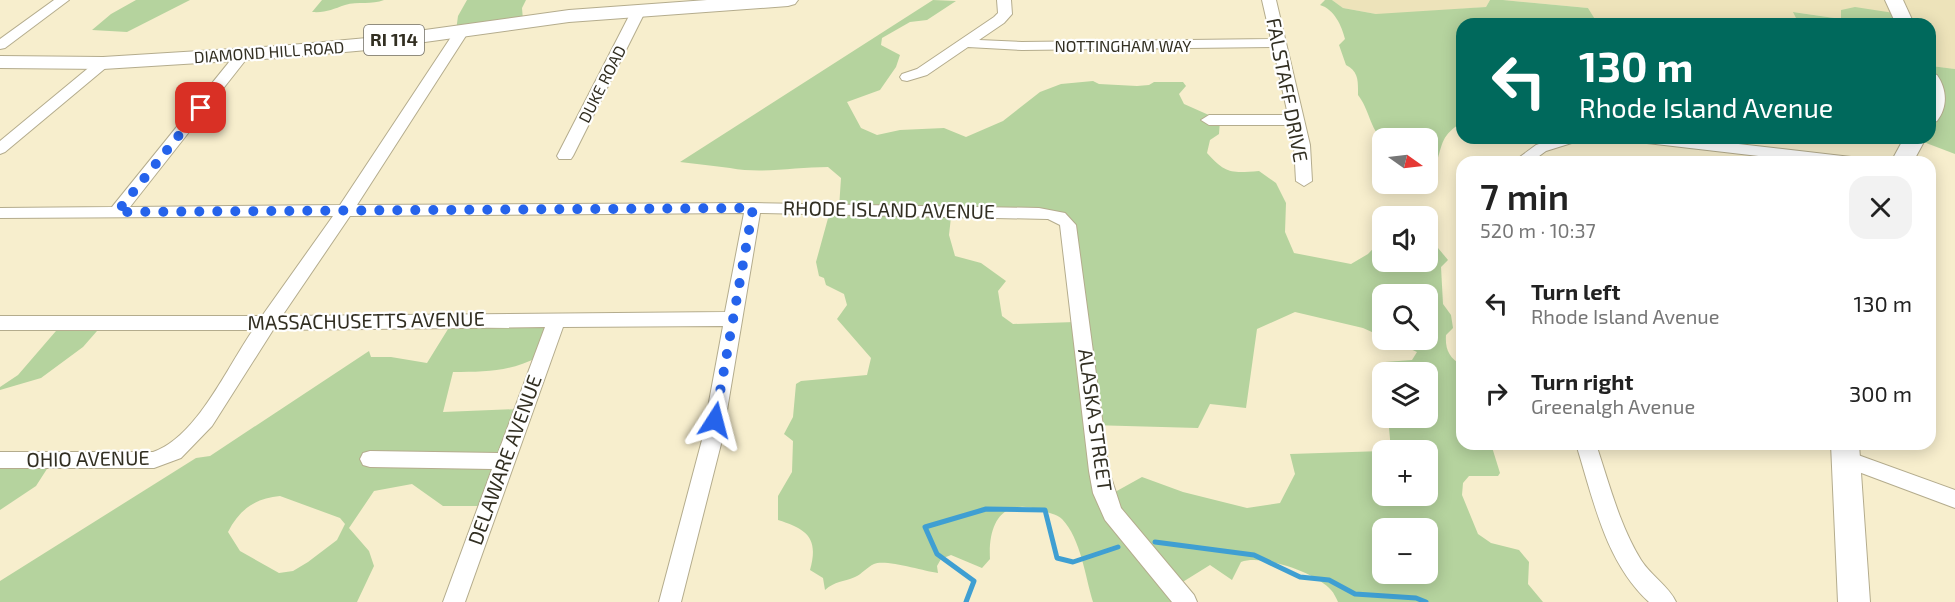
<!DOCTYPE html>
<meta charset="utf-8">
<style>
body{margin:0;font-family:"Exo 2",sans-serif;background:#f2f2f2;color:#222;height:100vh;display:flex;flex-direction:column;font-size:22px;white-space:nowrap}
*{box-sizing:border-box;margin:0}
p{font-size:20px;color:#767676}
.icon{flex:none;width:33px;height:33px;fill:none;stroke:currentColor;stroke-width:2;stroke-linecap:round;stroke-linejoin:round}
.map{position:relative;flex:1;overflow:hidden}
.details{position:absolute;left:1456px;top:156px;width:480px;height:294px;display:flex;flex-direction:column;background:#fff;border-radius:18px;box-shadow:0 3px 15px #0003}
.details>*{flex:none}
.top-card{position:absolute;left:1456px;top:18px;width:480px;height:126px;border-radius:18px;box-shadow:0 3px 15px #0003;background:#00695c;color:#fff;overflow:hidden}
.needle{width:39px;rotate:104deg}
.tools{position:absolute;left:1372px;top:128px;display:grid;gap:12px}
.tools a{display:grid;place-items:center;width:66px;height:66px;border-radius:12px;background:#fff;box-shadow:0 3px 15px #0003;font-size:30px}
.pin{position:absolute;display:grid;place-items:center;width:51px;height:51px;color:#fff;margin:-26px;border-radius:12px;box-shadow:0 3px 9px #0006}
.me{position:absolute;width:66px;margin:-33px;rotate:9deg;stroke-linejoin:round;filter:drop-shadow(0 0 4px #0008)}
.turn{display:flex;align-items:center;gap:21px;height:126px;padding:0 24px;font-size:27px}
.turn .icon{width:78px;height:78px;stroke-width:2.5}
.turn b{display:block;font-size:42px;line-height:51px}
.round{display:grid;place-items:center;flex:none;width:63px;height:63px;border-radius:18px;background:#f2f2f2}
.overview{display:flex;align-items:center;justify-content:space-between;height:102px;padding:0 24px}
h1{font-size:36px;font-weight:600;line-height:45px}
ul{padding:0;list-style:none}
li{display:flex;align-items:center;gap:18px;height:90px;padding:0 24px}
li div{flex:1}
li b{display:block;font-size:22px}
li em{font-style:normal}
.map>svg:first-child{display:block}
.built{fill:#ede3ba}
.green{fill:#b5d39e;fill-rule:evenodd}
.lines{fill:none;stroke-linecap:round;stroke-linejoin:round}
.stream{stroke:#3f9fd2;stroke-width:5}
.street-casing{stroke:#b4ac8d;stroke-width:2}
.secondary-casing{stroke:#b4ac8d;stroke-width:2}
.primary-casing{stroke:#b4ac8d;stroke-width:2}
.street{fill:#fff;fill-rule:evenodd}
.secondary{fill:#fff;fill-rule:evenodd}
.primary{fill:#fff;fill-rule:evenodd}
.route{stroke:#2563eb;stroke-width:10;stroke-dasharray:0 18}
.labels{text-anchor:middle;stroke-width:4.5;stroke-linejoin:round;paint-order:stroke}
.far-street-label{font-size:16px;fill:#322f22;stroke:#fff}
.shield{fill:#fff;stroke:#706d64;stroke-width:1.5}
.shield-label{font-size:18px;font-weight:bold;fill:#322f22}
.street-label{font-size:20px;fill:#322f22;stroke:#fff}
</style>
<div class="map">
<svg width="1955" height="602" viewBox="0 0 1955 602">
<rect width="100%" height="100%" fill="#f7eecd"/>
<path class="built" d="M 1332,0 L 1490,0 L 1486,7 L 1394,14 L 1376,14 L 1343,8 Z
M 1503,0 L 1955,0 L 1955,69 L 1931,66 L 1930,24 L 1841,19 L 1794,12 L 1799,24 L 1598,24 L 1588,8 Z"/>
<path class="green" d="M 136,0 L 190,0 L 127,32 L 92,30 L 111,14 Z
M 322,0 L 384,0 C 372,5 358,1 345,5 C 333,9 326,13 312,12 Z
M 467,0 L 526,0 L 522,8 L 523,20 L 456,31 L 458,16 Z
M 933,0 L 956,1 L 927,20 L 910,22 L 882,38 L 881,45 L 900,55 L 896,67 L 880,90 L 847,102 L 861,128 L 877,135 L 900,130 L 944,128 L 966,137 L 1003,121 L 1040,92 L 1061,84 L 1093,81 L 1099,84 L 1137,86 L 1149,85 L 1154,82 L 1183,82 L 1186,86 L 1179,94 L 1184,104 L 1220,120 L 1219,134 L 1210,140 L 1207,153 C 1226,174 1231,173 1259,171 L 1276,183 L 1286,203 L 1285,232 L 1294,253 L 1351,264 L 1368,254 L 1383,238 L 1383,261 L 1428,261 L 1428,229 L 1434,230 L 1438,248 L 1448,260 L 1441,267 L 1443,304 L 1451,315 L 1453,328 L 1446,335 C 1445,349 1449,358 1462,365 L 1462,444 L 1491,444 L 1500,473 L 1498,476 L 1469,476 L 1463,483 L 1462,495 L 1478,534 L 1491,543 L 1519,550 L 1529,562 L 1528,584 L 1543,602 L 1338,602 C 1336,598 1334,593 1331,590 C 1316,572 1262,554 1241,562 L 1232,580 L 1210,565 L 1173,588 L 1174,602 L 1093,602 C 1085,576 1081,539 1062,519 C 1057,514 1046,512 1040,510 C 1001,497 988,525 990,559 L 982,568 L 951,555 L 941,559 L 937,566 L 938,573 C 923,571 885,559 874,564 C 867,567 862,574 855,577 C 843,582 835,581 825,590 L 823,578 L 810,570 C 819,538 807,529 778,520 L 778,496 L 792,472 L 793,441 L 784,434 L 793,417 L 796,384 L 801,381 L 867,375 L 871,358 L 837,319 L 847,305 L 844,294 L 826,285 L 824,278 L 819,276 L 816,262 L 830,211 L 839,208 L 841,178 L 828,167 C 796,167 762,174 730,168 C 714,166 697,164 680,162 ZM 951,217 L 1060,217 L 1075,322 L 1013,324 L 1002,316 L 998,291 L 1006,281 L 981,263 L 955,256 L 949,235 ZM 1383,294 L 1428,294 L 1428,339 L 1388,339 L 1417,352 L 1412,360 L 1385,362 L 1385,372 L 1428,372 L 1428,417 L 1388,417 L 1391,450 L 1428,450 L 1428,495 L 1383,495 L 1383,451 L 1290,454 L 1295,474 L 1280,503 L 1247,508 L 1183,492 L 1142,477 L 1106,497 L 1090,425 L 1198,428 L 1210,404 L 1246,408 L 1257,329 L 1295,312 L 1363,328 L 1383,337 ZM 1383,528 L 1428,528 L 1428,573 L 1383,573 Z
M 1325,0 L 1332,0 L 1343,8 L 1376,14 L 1486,7 L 1490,0 L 1503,0 L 1588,8 L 1598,24 L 1462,24 L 1462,122 C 1441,136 1443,142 1436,165 L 1428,163 L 1428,138 L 1383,138 L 1383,141 C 1370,128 1369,109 1358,95 C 1358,81 1359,72 1346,65 L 1339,45 L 1345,39 C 1342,26 1334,9 1320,5 Z
M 1855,7 L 1894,13 L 1899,24 L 1799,24 L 1793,12 L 1841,19 L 1841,10 Z
M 1931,66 L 1955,69 L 1955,154 L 1913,138 L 1930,138 Z
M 453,321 L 550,321 L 538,357 C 509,372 485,372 453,372 L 443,412 L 518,409 L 483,506 L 443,506 L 412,484 L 374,491 L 349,528 L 369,551 L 374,566 L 357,602 L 0,602 L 0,581 L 196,458 L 210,456 L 369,351 L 371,357 L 391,357 L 427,363 ZM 280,496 L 340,518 L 345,524 L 337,540 L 308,562 L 293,571 L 279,573 L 240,551 L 228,532 C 239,510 255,498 280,496 Z
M 104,323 L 83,347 L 41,378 L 0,390 L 0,387 L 18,375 L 62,324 Z
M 0,458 L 54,458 L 36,486 L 0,510 Z"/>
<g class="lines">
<path class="stream" d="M 1155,542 L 1254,555 L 1300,577 L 1329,580 L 1355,594 L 1416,598 L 1426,602
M 966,602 L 974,581 L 937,554 L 925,527 L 986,509 L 1045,510 L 1057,558 L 1073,562 L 1118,547"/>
<g class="street-casing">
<path id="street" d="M 54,0 L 69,0 L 5,48 L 0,49 L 0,39 Z
M 997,0 L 1011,0 L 1012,14 L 1004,23 L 979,40 L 1022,42 L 1271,39 L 1262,0 L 1276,0 L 1310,145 L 1312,181 L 1304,186 L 1296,181 L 1294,145 L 1290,125 L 1209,125 L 1201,120 L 1209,115 L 1288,115 L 1273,47 L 1022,50 L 968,47 L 927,75 L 907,81 L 902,80 L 900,77 L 902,74 L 917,69 L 994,17 L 998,13 Z
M 635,7 L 640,8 L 643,16 L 573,156 L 571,159 L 559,159 L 557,156 L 629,16 L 628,11 Z
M 462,27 L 469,31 L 357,205 L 753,203 L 1039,208 L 1065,213 L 1076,225 L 1109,471 L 1121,508 L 1194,595 L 1197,602 L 1172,602 L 1105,520 L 1093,493 L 1089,471 L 1060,225 L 1048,219 L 760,213 L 722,440 L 681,602 L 659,602 L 702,440 L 723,326 L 563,327 L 465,602 L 443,602 L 492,469 L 370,467 L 363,465 L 360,459 L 363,453 L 370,451 L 498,453 L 545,327 L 273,330 L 212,426 L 181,458 L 154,468 L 0,468 L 0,452 L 153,452 C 197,437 227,367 253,330 L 0,330 L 0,316 L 262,316 L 333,216 L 0,218 L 0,208 L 112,207 L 238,51 L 248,51 L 250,54 L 248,57 L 130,207 L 340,205 L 455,31 ZM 744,213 L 725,312 L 282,316 L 350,216 Z
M 103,59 L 110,63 L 108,66 L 5,152 L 0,154 L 0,141 L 98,60 Z
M 1557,138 L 1581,138 L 1578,141 L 1546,151 L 1531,162 L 1513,162 L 1536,145 Z
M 1639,138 L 1686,138 L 1851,157 L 1859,162 L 1810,162 L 1647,143 Z
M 1576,444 L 1596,444 C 1609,483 1619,524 1641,560 C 1651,576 1669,586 1676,602 L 1649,602 C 1605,562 1593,498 1576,444 Z
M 1847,451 L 1955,490 L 1955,508 L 1840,465 L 1837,459 L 1840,453 Z"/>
</g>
<g class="secondary-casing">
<path id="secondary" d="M 1885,0 L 1903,0 L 1914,24 L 1896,24 Z
M 1930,73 L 1937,75 C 1947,89 1948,107 1937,121 L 1930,123 Z
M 1904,138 L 1926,138 L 1913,162 L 1891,162 Z
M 1831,444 L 1859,444 L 1870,602 L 1838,602 Z"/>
</g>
<g class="primary-casing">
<path id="primary" d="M 707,0 L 798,0 L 795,4 L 788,6 L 569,22 L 367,50 L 279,58 L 103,69 L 0,68 L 0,56 L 103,57 L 279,46 L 367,38 L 569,10 Z"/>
</g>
<use href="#street" class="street"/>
<use href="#secondary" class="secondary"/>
<use href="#primary" class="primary"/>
</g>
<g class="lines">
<path class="route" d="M 201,108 L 117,212 L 753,208 L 715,420"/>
</g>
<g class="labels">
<g class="far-street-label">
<text x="1123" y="52">NOTTINGHAM WAY</text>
<text transform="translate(269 52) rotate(-4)" y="6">DIAMOND HILL ROAD</text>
<text transform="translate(602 84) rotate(-63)" y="6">DUKE ROAD</text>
</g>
<rect class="shield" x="364" y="25" width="60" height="30" rx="4.5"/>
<g class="shield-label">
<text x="394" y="46">RI 114</text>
</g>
<g class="street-label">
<text transform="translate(1287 90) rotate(79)" y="7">FALSTAFF DRIVE</text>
<text transform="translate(889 210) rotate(1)" y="7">RHODE ISLAND AVENUE</text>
<text transform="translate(366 321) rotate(-1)" y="7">MASSACHUSETTS AVENUE</text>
<text transform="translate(1095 420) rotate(82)" y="7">ALASKA STREET</text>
<text transform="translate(88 459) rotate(-1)" y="7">OHIO AVENUE</text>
<text transform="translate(505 460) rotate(-70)" y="7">DELAWARE AVENUE</text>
</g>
</g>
</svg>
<div class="tools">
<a><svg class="needle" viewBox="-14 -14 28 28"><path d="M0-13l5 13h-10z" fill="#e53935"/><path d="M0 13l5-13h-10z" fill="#767676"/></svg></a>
<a><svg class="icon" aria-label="sound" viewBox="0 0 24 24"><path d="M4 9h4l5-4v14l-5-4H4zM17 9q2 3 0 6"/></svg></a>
<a><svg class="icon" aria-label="search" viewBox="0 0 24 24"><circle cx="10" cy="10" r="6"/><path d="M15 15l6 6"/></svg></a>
<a><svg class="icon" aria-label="layers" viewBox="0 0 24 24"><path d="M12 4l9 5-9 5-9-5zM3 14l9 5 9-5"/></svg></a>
<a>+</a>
<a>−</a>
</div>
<div class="pin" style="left:201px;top:108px;background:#d93025"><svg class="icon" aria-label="arrive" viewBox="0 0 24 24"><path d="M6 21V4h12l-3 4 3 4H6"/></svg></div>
<svg class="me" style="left:715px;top:420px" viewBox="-20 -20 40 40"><path d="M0-17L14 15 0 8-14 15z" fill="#2563eb" stroke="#fff" stroke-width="4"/></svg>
<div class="top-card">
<div class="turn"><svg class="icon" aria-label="left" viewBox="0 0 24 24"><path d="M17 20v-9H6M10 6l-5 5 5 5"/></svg><div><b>130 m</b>Rhode Island Avenue</div></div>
</div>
<section class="details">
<div class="overview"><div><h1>7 min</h1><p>520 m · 10:37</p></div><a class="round"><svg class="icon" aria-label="close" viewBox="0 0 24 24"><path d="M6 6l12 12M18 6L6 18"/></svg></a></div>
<ul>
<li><svg class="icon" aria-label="left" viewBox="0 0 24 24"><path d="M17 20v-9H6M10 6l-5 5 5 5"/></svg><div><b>Turn left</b><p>Rhode Island Avenue</p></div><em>130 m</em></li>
<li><svg class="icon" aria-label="right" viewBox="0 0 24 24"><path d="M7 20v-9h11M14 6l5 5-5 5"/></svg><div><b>Turn right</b><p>Greenalgh Avenue</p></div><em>300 m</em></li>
</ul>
</section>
</div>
